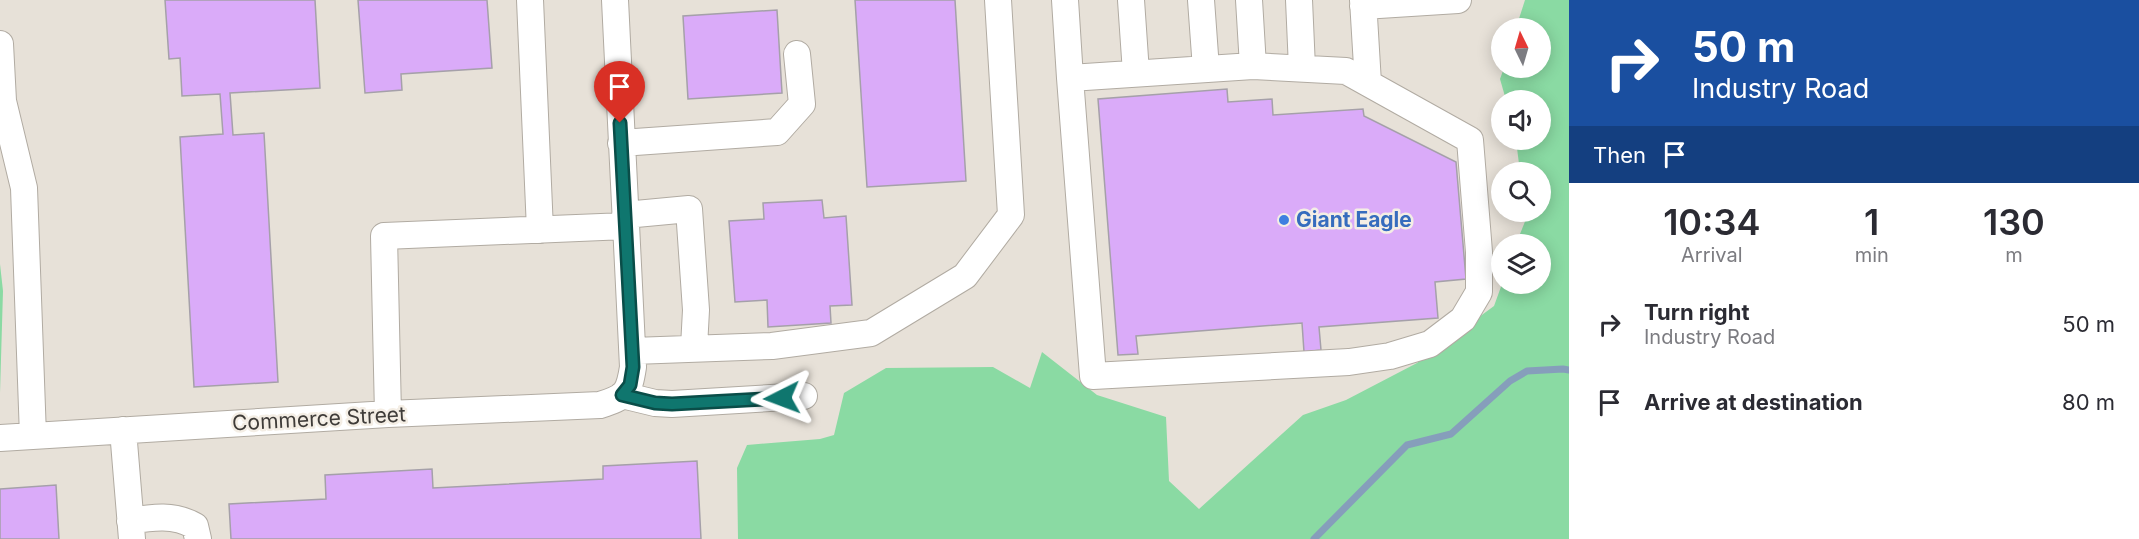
<!DOCTYPE html>
<style>
body{margin:0;font-family:Inter,sans-serif;background:#f7f7f7;color:#2b2b33;height:100vh;display:flex;flex-direction:column;font-size:22px;white-space:nowrap}
*{box-sizing:border-box;margin:0}
p{font-size:20px;color:#7c7c81}
.icon{flex:none;width:33px;height:33px;fill:none;stroke:currentColor;stroke-width:2;stroke-linecap:round;stroke-linejoin:round}
.map{position:relative;flex:1;overflow:hidden}
.side{display:flex;flex-direction:column;background:#fff;width:570px}
.side>*{flex:none}
.banner{background:#1a4fa0;color:#fff;overflow:hidden}
.needle{width:39px;rotate:355deg}
.buttons{position:absolute;left:1491px;top:18px;display:grid;gap:12px}
.buttons a{display:grid;place-items:center;width:60px;height:60px;border-radius:50%;background:#fff;box-shadow:0 3px 15px #0003;font-size:30px}
.pin{position:absolute;display:grid;place-items:center;width:51px;height:51px;color:#fff;margin:-62px -26px;border-radius:50% 50% 50% 0;rotate:-45deg;box-shadow:0 0 6px #0007}
.pin .icon{rotate:45deg}
.me{position:absolute;width:66px;margin:-33px;rotate:267deg;stroke-linejoin:round;filter:drop-shadow(0 0 4px #0008)}
.turn{display:flex;align-items:center;gap:21px;height:126px;padding:0 24px;font-size:27px}
.turn .icon{width:78px;height:78px;stroke-width:2.5}
.turn b{display:block;font-size:42px;line-height:51px}
.then{display:flex;align-items:center;height:57px;padding:0 24px;background:#0003;gap:12px;font-size:22px}
.eta{display:flex;justify-content:space-evenly;align-items:center;height:102px;text-align:center}
.eta b{font-size:36px;font-weight:600;line-height:42px}
ul{padding:0;list-style:none}
li{display:flex;align-items:center;gap:18px;height:78px;padding:0 24px}
li div{flex:1}
li b{display:block;font-size:22px}
li em{font-style:normal}
main{display:flex;flex:1;min-height:0}
.map>svg:first-child{display:block}
.green{fill:#8adaa3}
.lines{fill:none;stroke-linecap:round;stroke-linejoin:round}
.stream{stroke:#869ebb;stroke-width:7}
.building{fill:#daabf9;stroke:#a5a0a9;stroke-width:1.5}
.minor-casing{stroke:#b1aba2;stroke-width:28}
.minor{stroke:#fff;stroke-width:26}
.route-casing{stroke:#0a4d48;stroke-width:15}
.route{stroke:#0f766e;stroke-width:10}
.shop-dot{fill:#3f7fe0;stroke:#f4eee5;stroke-width:2}
.labels{text-anchor:middle;stroke-width:5;stroke-linejoin:round;paint-order:stroke}
.shop-label{font-size:21px;font-weight:bold;fill:#366cbe;stroke:#f4eee5;text-anchor:start}
.street-label{font-size:21px;fill:#3f3c39;stroke:#f4eee5}
</style>
<main>
<div class="map">
<svg width="1569" height="539" viewBox="0 0 1569 539">
<rect width="100%" height="100%" fill="#e7e1d8"/>
<path class="green" d="M 1525,0 L 1569,0 L 1569,539 L 738,539 L 737,468 L 747,445 L 820,439 L 834,435 L 844,393 L 886,368 L 993,367 L 1030,388 L 1042,352 L 1097,395 L 1166,417 L 1169,481 L 1199,509 L 1303,415 L 1346,400 L 1417,363 L 1494,306 L 1502,284 L 1540,284 L 1540,244 L 1516,244 L 1526,219 L 1525,212 L 1540,212 L 1540,172 L 1520,172 L 1516,140 L 1540,140 L 1540,100 L 1506,100 L 1500,79 L 1504,68 L 1540,68 L 1540,28 L 1516,28 Z
M 0,264 L 3,291 L 0,393 Z"/>
<g class="lines">
<path class="stream" d="M 1314,539 L 1407,445 L 1451,434 L 1510,381 L 1527,371 L 1563,369 L 1569,370"/>
</g>
<path class="building" d="M 165,0 L 315,0 L 320,88 L 230,93 L 233,135 L 264,133 L 278,382 L 194,387 L 180,137 L 223,134 L 220,94 L 182,96 L 180,58 L 169,59 Z
M 358,0 L 487,0 L 492,68 L 401,74 L 402,90 L 365,93 Z
M 855,0 L 955,0 L 966,181 L 867,187 Z
M 777,10 L 782,93 L 688,99 L 683,16 Z
M 1227,89 L 1228,102 L 1272,99 L 1273,115 L 1363,109 L 1364,116 L 1456,162 L 1466,279 L 1435,282 L 1438,318 L 1319,327 L 1321,350 L 1304,352 L 1302,323 L 1136,336 L 1138,354 L 1118,355 L 1098,99 Z
M 822,200 L 824,218 L 846,216 L 852,305 L 830,306 L 831,323 L 768,327 L 767,300 L 735,302 L 729,221 L 764,219 L 763,203 Z
M 697,461 L 701,539 L 231,539 L 229,504 L 326,499 L 325,475 L 432,469 L 433,488 L 603,479 L 603,466 Z
M 56,485 L 59,539 L 0,539 L 0,489 Z"/>
<g class="lines">
<g class="minor-casing">
<path id="minor" d="M 530,0 L 540,230
M 1065,0 L 1070,78
M 1131,0 L 1136,73
M 1201,0 L 1206,69
M 1249,0 L 1253,66
M 1299,0 L 1302,68
M 1363,0 L 1368,83
M 1363,6 L 1458,0
M 0,44 L 3,101 L 0,101
M 1253,66 L 1346,71 L 1470,140 L 1479,252 L 1479,292 L 1463,319 L 1430,344 L 1390,356 L 1349,362 L 1093,376 L 1070,78 Z
M 3,101 L 24,188 L 33,436
M 621,143 L 777,132 L 802,104 L 797,54
M 625,215 L 689,209 L 696,310 L 694,347
M 633,351 L 772,346 L 871,333 L 965,276 L 1011,215 L 998,0
M 622,395 L 655,403 L 672,404 L 804,396
M 388,414 L 384,236 L 626,226
M 123,430 L 132,539
M 0,438 L 388,414 L 600,405 C 626,397 629,393 633,367 L 615,0
M 130,521 C 153,517 174,514 195,526 L 198,539"/>
</g>
<use href="#minor" class="minor"/>
</g>
<g class="lines">
<g class="route-casing">
<path id="route" d="M 620,123 L 633,367 L 630,385 L 622,395 L 655,403 L 672,404 L 782,398"/>
</g>
<use href="#route" class="route"/>
</g>
<circle class="shop-dot" cx="1284" cy="220" r="6"/>
<g class="labels">
<g class="shop-label">
<text x="1296" y="227">Giant Eagle</text>
</g>
<g class="street-label">
<text transform="translate(319 419) rotate(-3)" y="7">Commerce Street</text>
</g>
</g>
</svg>
<div class="buttons">
<a><svg class="needle" viewBox="-14 -14 28 28"><path d="M0-13l5 13h-10z" fill="#e53935"/><path d="M0 13l5-13h-10z" fill="#7c7c81"/></svg></a>
<a><svg class="icon" aria-label="sound" viewBox="0 0 24 24"><path d="M4 9h4l5-4v14l-5-4H4zM17 9q2 3 0 6"/></svg></a>
<a><svg class="icon" aria-label="search" viewBox="0 0 24 24"><circle cx="10" cy="10" r="6"/><path d="M15 15l6 6"/></svg></a>
<a><svg class="icon" aria-label="layers" viewBox="0 0 24 24"><path d="M12 4l9 5-9 5-9-5zM3 14l9 5 9-5"/></svg></a>
</div>
<div class="pin" style="left:620px;top:123px;background:#d93025"><svg class="icon" aria-label="arrive" viewBox="0 0 24 24"><path d="M6 21V4h12l-3 4 3 4H6"/></svg></div>
<svg class="me" style="left:782px;top:398px" viewBox="-20 -20 40 40"><path d="M0-17L14 15 0 8-14 15z" fill="#0f766e" stroke="#fff" stroke-width="4"/></svg>
</div>
<section class="side">
<div class="banner">
<div class="turn"><svg class="icon" aria-label="right" viewBox="0 0 24 24"><path d="M7 20v-9h11M14 6l5 5-5 5"/></svg><div><b>50 m</b>Industry Road</div></div>
<div class="then">Then<svg class="icon" aria-label="arrive" viewBox="0 0 24 24"><path d="M6 21V4h12l-3 4 3 4H6"/></svg></div>
</div>
<div class="eta">
<div><b>10:34</b><p>Arrival</p></div>
<div><b>1</b><p>min</p></div>
<div><b>130</b><p>m</p></div>
</div>
<ul>
<li><svg class="icon" aria-label="right" viewBox="0 0 24 24"><path d="M7 20v-9h11M14 6l5 5-5 5"/></svg><div><b>Turn right</b><p>Industry Road</p></div><em>50 m</em></li>
<li><svg class="icon" aria-label="arrive" viewBox="0 0 24 24"><path d="M6 21V4h12l-3 4 3 4H6"/></svg><div><b>Arrive at destination</b></div><em>80 m</em></li>
</ul>
</section>
</main>
